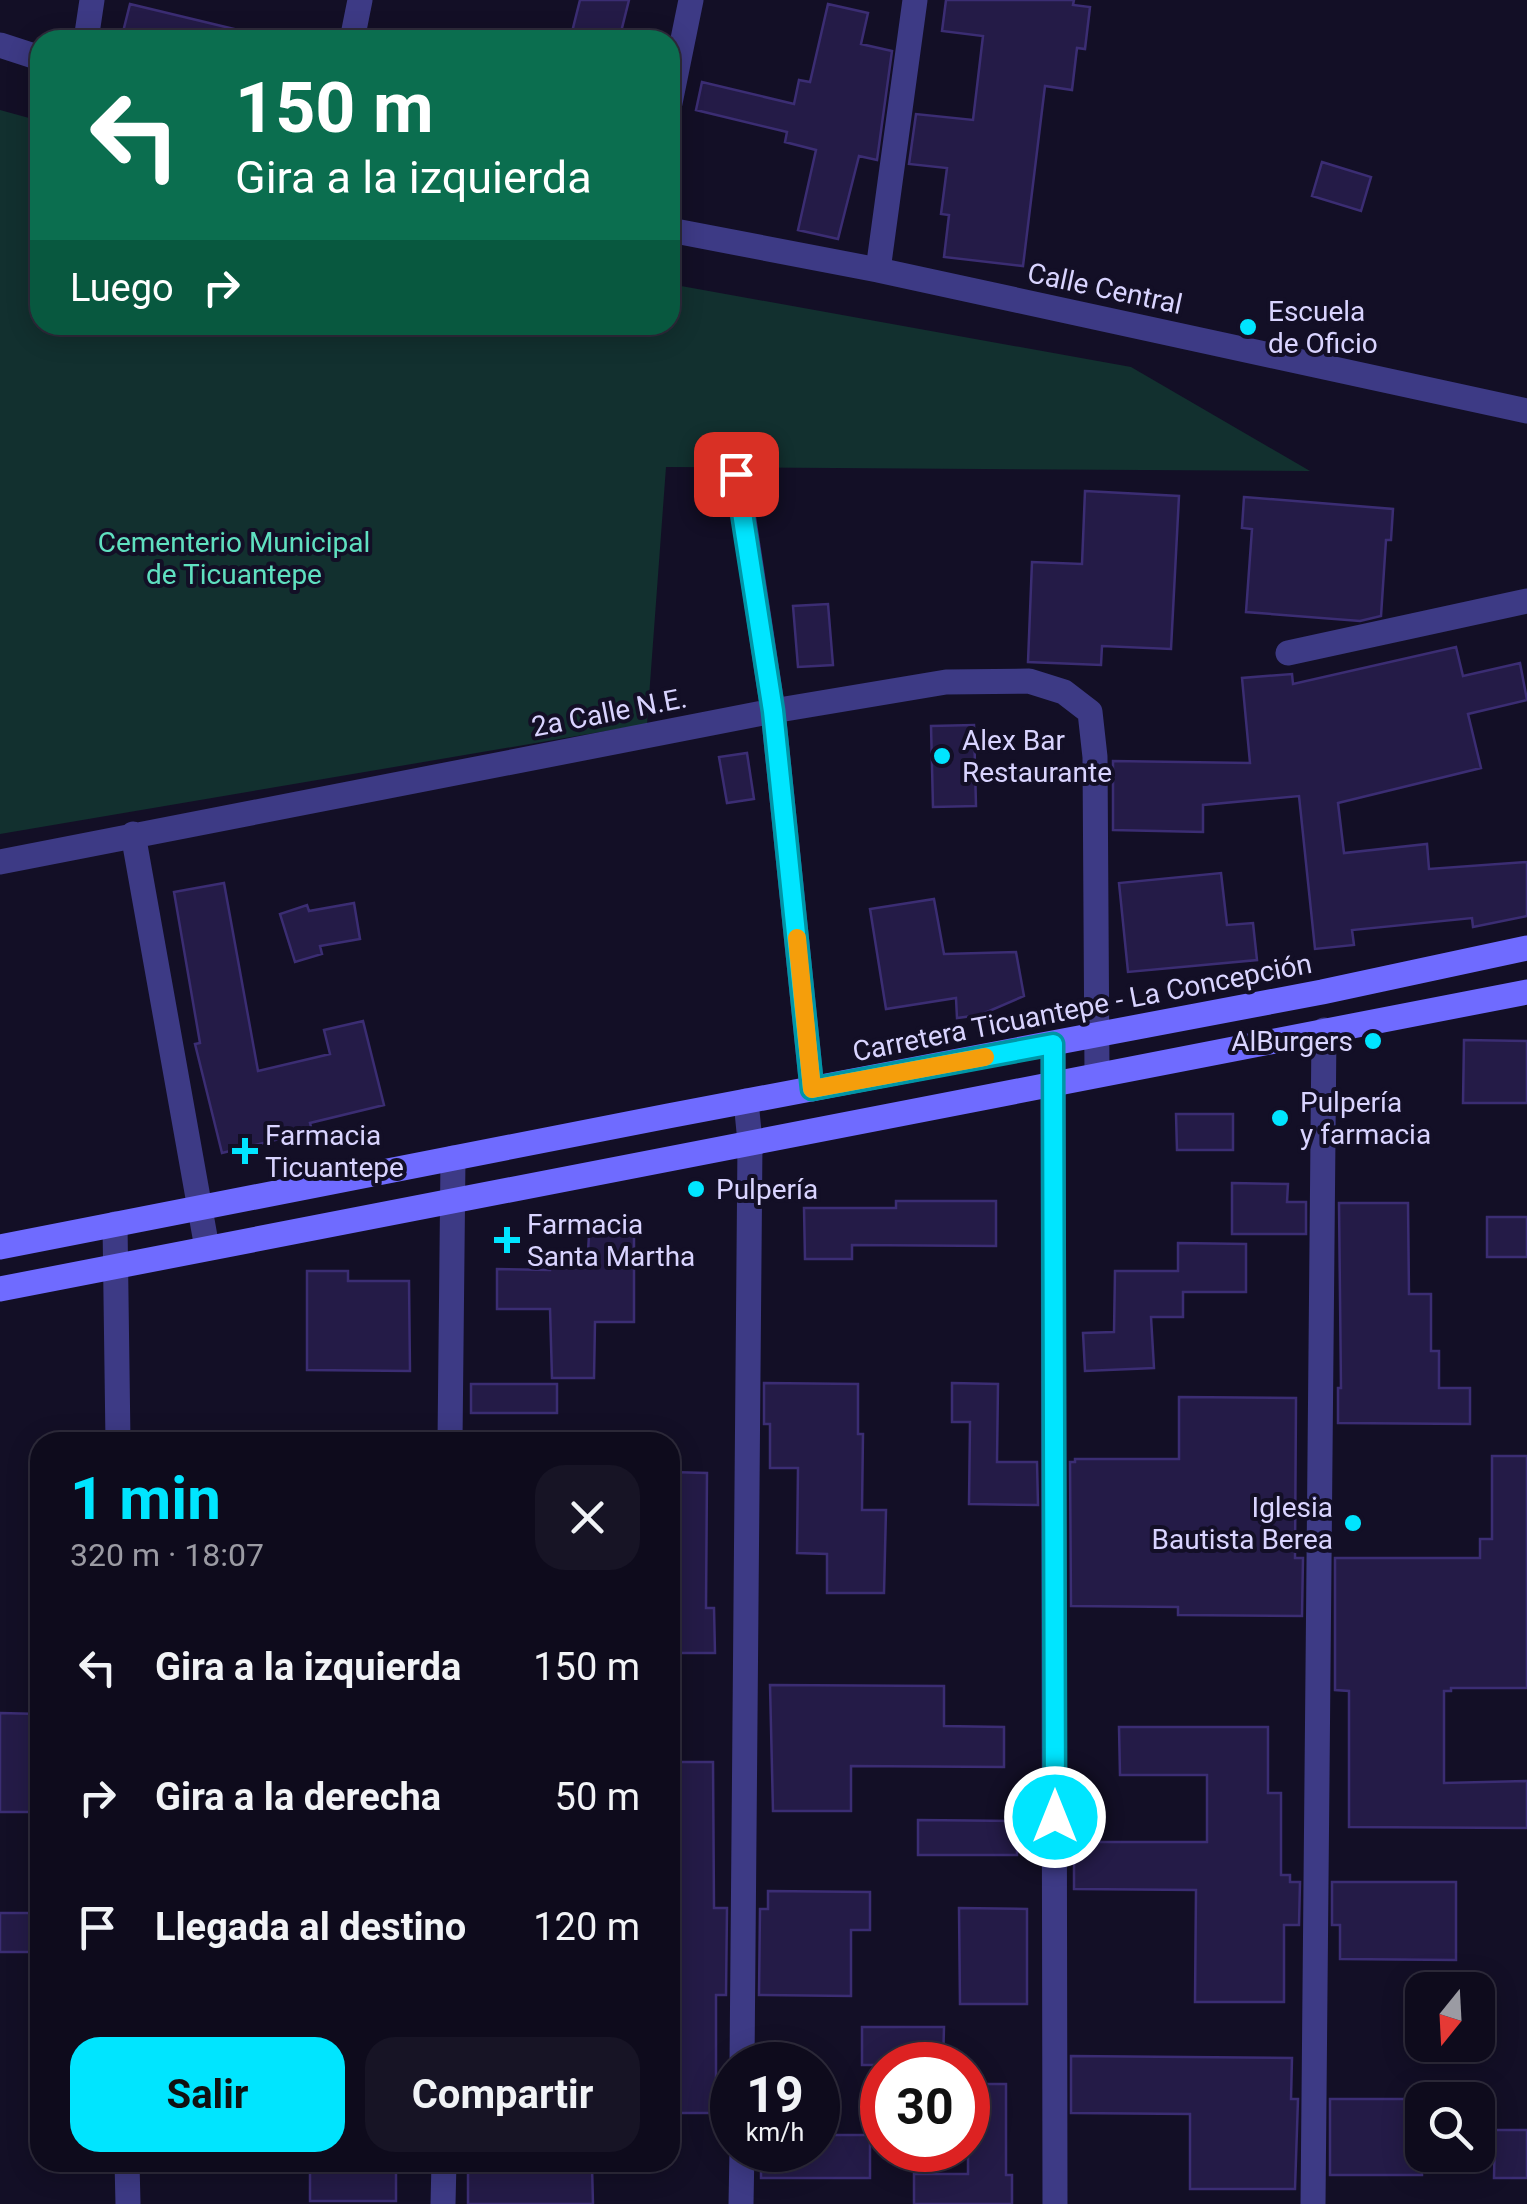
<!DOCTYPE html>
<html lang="es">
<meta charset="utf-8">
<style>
body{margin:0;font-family:Roboto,sans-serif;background:#171425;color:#f1f3f6;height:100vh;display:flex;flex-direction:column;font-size:38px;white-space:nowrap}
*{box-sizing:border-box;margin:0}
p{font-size:32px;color:#9b9ba3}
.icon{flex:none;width:55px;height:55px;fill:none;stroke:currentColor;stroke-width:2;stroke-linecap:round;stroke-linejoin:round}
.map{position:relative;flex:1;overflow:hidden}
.drawer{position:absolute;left:30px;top:1432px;width:650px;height:740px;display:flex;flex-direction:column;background:#0e0b1c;border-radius:30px;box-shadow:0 5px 25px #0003,0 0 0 2px #2e2b3b}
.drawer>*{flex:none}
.banner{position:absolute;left:30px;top:30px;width:650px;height:305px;border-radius:30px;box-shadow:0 5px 25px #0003,0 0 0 2px #2e2b3b;background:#0b6e4f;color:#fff;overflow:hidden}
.needle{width:65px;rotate:198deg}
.tools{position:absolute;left:1405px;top:1972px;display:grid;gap:20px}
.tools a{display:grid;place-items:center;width:90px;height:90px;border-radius:20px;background:#0e0b1c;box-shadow:0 5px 25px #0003,0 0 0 2px #2e2b3b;font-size:50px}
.speed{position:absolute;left:710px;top:2042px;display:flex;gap:20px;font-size:50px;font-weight:700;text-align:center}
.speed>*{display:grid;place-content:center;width:130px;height:130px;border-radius:50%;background:#0e0b1c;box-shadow:0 5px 25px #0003,0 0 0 2px #2e2b3b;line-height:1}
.speed small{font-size:25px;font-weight:400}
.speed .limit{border:15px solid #d22;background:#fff;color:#111}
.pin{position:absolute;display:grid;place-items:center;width:85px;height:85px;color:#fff;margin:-42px;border-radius:20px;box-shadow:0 5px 15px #0006}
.me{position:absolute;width:110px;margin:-55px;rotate:0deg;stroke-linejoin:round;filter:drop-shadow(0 0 8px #0008)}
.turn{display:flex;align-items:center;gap:35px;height:210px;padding:0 40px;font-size:45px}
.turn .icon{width:130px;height:130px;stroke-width:2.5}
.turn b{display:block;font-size:70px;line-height:85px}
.then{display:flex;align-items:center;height:95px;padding:0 40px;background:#0003;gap:20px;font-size:38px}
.round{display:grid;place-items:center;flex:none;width:105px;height:105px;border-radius:30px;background:#171425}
.summary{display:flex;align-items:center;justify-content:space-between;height:170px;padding:0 40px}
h1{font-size:60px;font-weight:700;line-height:75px;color:#00e5ff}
.action{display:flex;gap:20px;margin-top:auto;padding:20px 40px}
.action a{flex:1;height:115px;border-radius:30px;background:#00e5ff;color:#111;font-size:40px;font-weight:700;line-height:115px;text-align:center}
.action a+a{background:#171425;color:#f1f3f6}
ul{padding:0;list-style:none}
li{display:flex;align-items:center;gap:30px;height:130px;padding:0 40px}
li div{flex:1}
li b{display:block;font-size:38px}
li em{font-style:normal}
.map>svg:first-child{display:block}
.green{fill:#12302f}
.building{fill:#241b47;stroke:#3b2d73;stroke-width:2.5}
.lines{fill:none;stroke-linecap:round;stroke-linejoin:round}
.street{stroke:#3d3a85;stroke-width:25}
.secondary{stroke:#6f6bff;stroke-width:25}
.route-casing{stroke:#0095a6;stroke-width:25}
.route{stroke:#00e5ff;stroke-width:18}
.slow{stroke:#f59e0b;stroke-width:18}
.poi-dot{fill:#00e5ff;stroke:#130f26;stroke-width:4}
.labels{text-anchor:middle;stroke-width:8;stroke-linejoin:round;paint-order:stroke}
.street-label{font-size:28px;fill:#d9d4ff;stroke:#130f26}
.poi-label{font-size:28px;fill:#d9d4ff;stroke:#130f26;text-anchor:start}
.park-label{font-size:28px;fill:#5fe0c0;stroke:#130f26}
</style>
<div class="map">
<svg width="1527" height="2204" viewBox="0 0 1527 2204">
<rect width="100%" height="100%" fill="#130f26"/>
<path class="green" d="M 0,110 L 40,121 L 40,325 L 670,325 L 670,284 L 1131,367 L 1310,471 L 666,467 L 647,724 L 0,834 Z"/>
<path class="building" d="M 580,0 L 629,0 L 619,40 L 570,40 Z
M 946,0 L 1074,0 L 1073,5 L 1090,7 L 1085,49 L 1077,48 L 1072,90 L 1045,86 L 1023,266 L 944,257 L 949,215 L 941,214 L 947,168 L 909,164 L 916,114 L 973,120 L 983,36 L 942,31 Z
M 130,4 L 234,29 L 232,40 L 121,40 Z
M 828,4 L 868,13 L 861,44 L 892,51 L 877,160 L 859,156 L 838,239 L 798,230 L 816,150 L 785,142 L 787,132 L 696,110 L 702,82 L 794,104 L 799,80 L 810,82 Z
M 1322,162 L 1371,177 L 1361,211 L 1312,196 Z
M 1085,491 L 1179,496 L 1171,649 L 1102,646 L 1101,665 L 1028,662 L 1032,562 L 1082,564 Z
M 1244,497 L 1393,509 L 1391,540 L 1386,540 L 1381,616 L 1360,621 L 1246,612 L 1252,529 L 1242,528 Z
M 828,604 L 833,665 L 798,667 L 793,606 Z
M 1456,647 L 1463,676 L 1520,663 L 1527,700 L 1468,714 L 1481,768 L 1338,803 L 1344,853 L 1427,844 L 1429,869 L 1527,862 L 1527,916 L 1473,927 L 1472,918 L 1352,930 L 1354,945 L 1315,949 L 1299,796 L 1203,805 L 1203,832 L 1113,830 L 1113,761 L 1250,763 L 1242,678 L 1292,674 L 1293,684 Z
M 974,725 L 976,806 L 933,807 L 931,726 Z
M 747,753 L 754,799 L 727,803 L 719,757 Z
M 1221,873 L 1227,925 L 1253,923 L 1257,960 L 1128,972 L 1119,883 Z
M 224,883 L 258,1071 L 330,1054 L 324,1030 L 363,1021 L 384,1105 L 310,1123 L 312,1131 L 222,1153 L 195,1044 L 200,1043 L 174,892 Z
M 934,899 L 944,954 L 1016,952 L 1024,996 L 980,1015 L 957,1018 L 956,998 L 886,1009 L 870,909 Z
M 354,903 L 360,939 L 320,946 L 322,954 L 295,962 L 280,914 L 307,905 L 309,911 Z
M 1464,1040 L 1527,1041 L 1527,1103 L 1463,1103 Z
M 1176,1114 L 1233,1114 L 1233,1150 L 1177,1150 Z
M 1232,1183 L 1288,1184 L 1287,1202 L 1306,1202 L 1306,1234 L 1232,1234 Z
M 896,1201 L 996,1201 L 996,1246 L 852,1245 L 852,1259 L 805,1259 L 804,1208 L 896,1208 Z
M 1339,1203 L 1408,1203 L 1409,1294 L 1431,1294 L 1431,1351 L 1439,1351 L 1439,1388 L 1470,1388 L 1470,1424 L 1338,1423 L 1338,1388 L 1341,1388 Z
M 1487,1217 L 1527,1217 L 1527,1257 L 1487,1257 Z
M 589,1235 L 634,1235 L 634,1322 L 595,1322 L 594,1378 L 552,1378 L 550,1309 L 497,1309 L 497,1269 L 550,1270 L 550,1252 L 588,1252 Z
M 1178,1243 L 1246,1244 L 1246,1292 L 1183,1292 L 1183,1317 L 1151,1317 L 1154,1368 L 1085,1371 L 1083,1333 L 1114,1332 L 1115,1271 L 1178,1271 Z
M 307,1271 L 348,1271 L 348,1281 L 409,1281 L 410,1371 L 307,1370 Z
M 764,1383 L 858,1384 L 858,1434 L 863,1434 L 862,1510 L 886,1510 L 884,1593 L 827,1593 L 827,1554 L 797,1553 L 798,1468 L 770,1468 L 770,1424 L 764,1424 Z
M 952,1383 L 998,1384 L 997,1462 L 1037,1462 L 1038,1505 L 969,1504 L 970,1422 L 952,1422 Z
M 471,1384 L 557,1384 L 557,1413 L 471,1413 Z
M 1179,1397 L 1296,1398 L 1295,1558 L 1303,1558 L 1302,1616 L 1178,1615 L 1178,1607 L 1071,1606 L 1070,1462 L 1075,1462 L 1075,1459 L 1179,1459 Z
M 1492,1456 L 1527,1456 L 1527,1688 L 1451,1688 L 1451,1691 L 1444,1691 L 1444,1783 L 1527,1781 L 1527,1828 L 1349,1827 L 1349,1691 L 1335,1690 L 1335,1558 L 1480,1558 L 1480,1539 L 1492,1539 Z
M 670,1472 L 707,1473 L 706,1608 L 714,1608 L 715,1653 L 670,1653 Z
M 770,1685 L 944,1686 L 944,1726 L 1004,1727 L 1004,1767 L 851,1766 L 851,1811 L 773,1811 Z
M 0,1713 L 40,1714 L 40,1812 L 0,1812 Z
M 1119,1727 L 1268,1727 L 1268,1793 L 1281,1793 L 1281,1875 L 1290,1875 L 1290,1882 L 1300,1882 L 1299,1925 L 1284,1925 L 1284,2002 L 1195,2002 L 1196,1890 L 1074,1889 L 1074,1842 L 1207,1842 L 1207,1775 L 1120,1775 Z
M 670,1762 L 713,1762 L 714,1908 L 727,1908 L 726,1995 L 716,1995 L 716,2113 L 670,2113 Z
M 918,1820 L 1017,1821 L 1017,1855 L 918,1855 Z
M 1332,1882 L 1456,1882 L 1456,1960 L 1340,1959 L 1340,1925 L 1332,1925 Z
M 768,1891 L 870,1892 L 870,1930 L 851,1930 L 851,1996 L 759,1995 L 760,1909 L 768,1909 Z
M 959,1908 L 1027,1909 L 1027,2004 L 960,2004 Z
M 0,1913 L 40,1913 L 40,1952 L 0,1952 Z
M 862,2027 L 944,2027 L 943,2065 L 862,2065 Z
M 1071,2056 L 1292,2058 L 1291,2099 L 1298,2099 L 1295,2189 L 1190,2189 L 1190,2114 L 1071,2113 Z
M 968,2084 L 1006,2084 L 1006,2175 L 1012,2175 L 1012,2204 L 914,2204 L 914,2174 L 968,2174 Z
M 1330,2099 L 1422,2099 L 1422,2175 L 1330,2175 Z
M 1495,2130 L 1527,2130 L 1527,2178 L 1494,2178 Z
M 818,2135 L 870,2135 L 870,2178 L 761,2178 L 761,2150 L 818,2150 Z
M 310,2162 L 396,2162 L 396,2201 L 310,2201 Z
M 468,2165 L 592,2166 L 593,2204 L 468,2204 Z"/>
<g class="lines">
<path class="street" d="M 86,40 L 92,0
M 352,40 L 360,0
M 0,45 L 40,58
M 670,103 L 691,0
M 670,230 L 878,270 L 1527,411
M 878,270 L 915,0
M 737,474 L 773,711 L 812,1089
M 1288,653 L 1527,601
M 133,834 L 207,1248
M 0,862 L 773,711 L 946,682 L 1029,681 L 1064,692 L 1090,712 L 1095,757 L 1097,1074
M 1053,1044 L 1055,2204
M 115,1224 L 118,1442
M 450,1442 L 453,1158
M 742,2065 L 750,1142 L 746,1101
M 127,2162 L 128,2204
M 443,2204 L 444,2162
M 741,2204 L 742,2150
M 1313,2204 L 1324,1030"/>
<path class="secondary" d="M 0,1247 L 668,1116 L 1322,992 L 1527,948
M 0,1289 L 1527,992"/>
</g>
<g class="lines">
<g class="route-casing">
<path id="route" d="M 736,474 L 773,711 L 812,1089 L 1053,1044 L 1055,1817"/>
</g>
<use href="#route" class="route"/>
<path class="slow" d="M 797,938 L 812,1089 L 985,1057"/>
</g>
<g class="poi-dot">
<circle cx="1248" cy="327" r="10"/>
<circle cx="942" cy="756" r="10"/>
<circle cx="1373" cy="1041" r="10"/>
<circle cx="1280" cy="1118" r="10"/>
<path d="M240 1136h10v10h10v10h-10v10h-10v-10h-10v-10h10z"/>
<circle cx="696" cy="1189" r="10"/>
<path d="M502 1225h10v10h10v10h-10v10h-10v-10h-10v-10h10z"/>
<circle cx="1353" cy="1523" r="10"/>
</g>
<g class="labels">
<g class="street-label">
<text transform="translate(1105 288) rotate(12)" y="10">Calle Central</text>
<text transform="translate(609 712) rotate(-11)" y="10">2a Calle N.E.</text>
<text transform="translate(1082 1007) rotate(-11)" y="10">Carretera Ticuantepe - La Concepción</text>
</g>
<g class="poi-label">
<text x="1268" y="321">Escuela<tspan x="1268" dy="32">de Oficio</tspan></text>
<text x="962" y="750">Alex Bar<tspan x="962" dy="32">Restaurante</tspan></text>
<text x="1353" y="1051" text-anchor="end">AlBurgers</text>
<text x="1300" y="1112">Pulpería<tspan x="1300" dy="32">y farmacia</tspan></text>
<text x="265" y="1145">Farmacia<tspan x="265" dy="32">Ticuantepe</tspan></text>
<text x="716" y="1199">Pulpería</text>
<text x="527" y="1234">Farmacia<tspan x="527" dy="32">Santa Martha</tspan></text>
<text x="1333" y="1517" text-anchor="end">Iglesia<tspan x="1333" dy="32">Bautista Berea</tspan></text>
</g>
<g class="park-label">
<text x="234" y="552">Cementerio Municipal<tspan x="234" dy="32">de Ticuantepe</tspan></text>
</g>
</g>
</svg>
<div class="tools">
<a><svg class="needle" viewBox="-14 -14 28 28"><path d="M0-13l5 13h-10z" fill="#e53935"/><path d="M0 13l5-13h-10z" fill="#9b9ba3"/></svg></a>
<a><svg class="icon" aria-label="search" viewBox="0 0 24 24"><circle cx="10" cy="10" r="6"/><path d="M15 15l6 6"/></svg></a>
</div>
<div class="speed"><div>19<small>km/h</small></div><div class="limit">30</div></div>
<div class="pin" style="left:736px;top:474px;background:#d93025"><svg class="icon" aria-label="arrive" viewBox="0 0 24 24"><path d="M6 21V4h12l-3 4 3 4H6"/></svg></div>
<svg class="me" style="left:1055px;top:1817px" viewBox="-20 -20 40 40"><circle r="17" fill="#00e5ff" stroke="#fff" stroke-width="3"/><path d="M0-11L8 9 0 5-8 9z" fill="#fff"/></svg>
<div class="banner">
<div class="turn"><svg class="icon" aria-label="left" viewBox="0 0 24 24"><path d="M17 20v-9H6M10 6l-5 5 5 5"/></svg><div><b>150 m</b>Gira a la izquierda</div></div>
<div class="then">Luego<svg class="icon" aria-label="right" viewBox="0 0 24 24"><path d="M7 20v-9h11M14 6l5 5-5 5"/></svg></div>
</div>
<section class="drawer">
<div class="summary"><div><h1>1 min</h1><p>320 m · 18:07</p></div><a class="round"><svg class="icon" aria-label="close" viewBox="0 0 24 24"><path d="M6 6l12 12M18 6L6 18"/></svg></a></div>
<ul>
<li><svg class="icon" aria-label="left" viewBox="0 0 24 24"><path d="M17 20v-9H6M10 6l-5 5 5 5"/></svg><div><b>Gira a la izquierda</b></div><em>150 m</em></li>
<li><svg class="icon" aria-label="right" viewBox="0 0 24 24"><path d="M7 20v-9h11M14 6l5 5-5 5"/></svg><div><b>Gira a la derecha</b></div><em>50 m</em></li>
<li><svg class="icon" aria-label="arrive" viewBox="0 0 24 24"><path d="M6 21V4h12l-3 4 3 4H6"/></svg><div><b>Llegada al destino</b></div><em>120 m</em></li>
</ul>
<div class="action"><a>Salir</a><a>Compartir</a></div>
</section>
</div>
